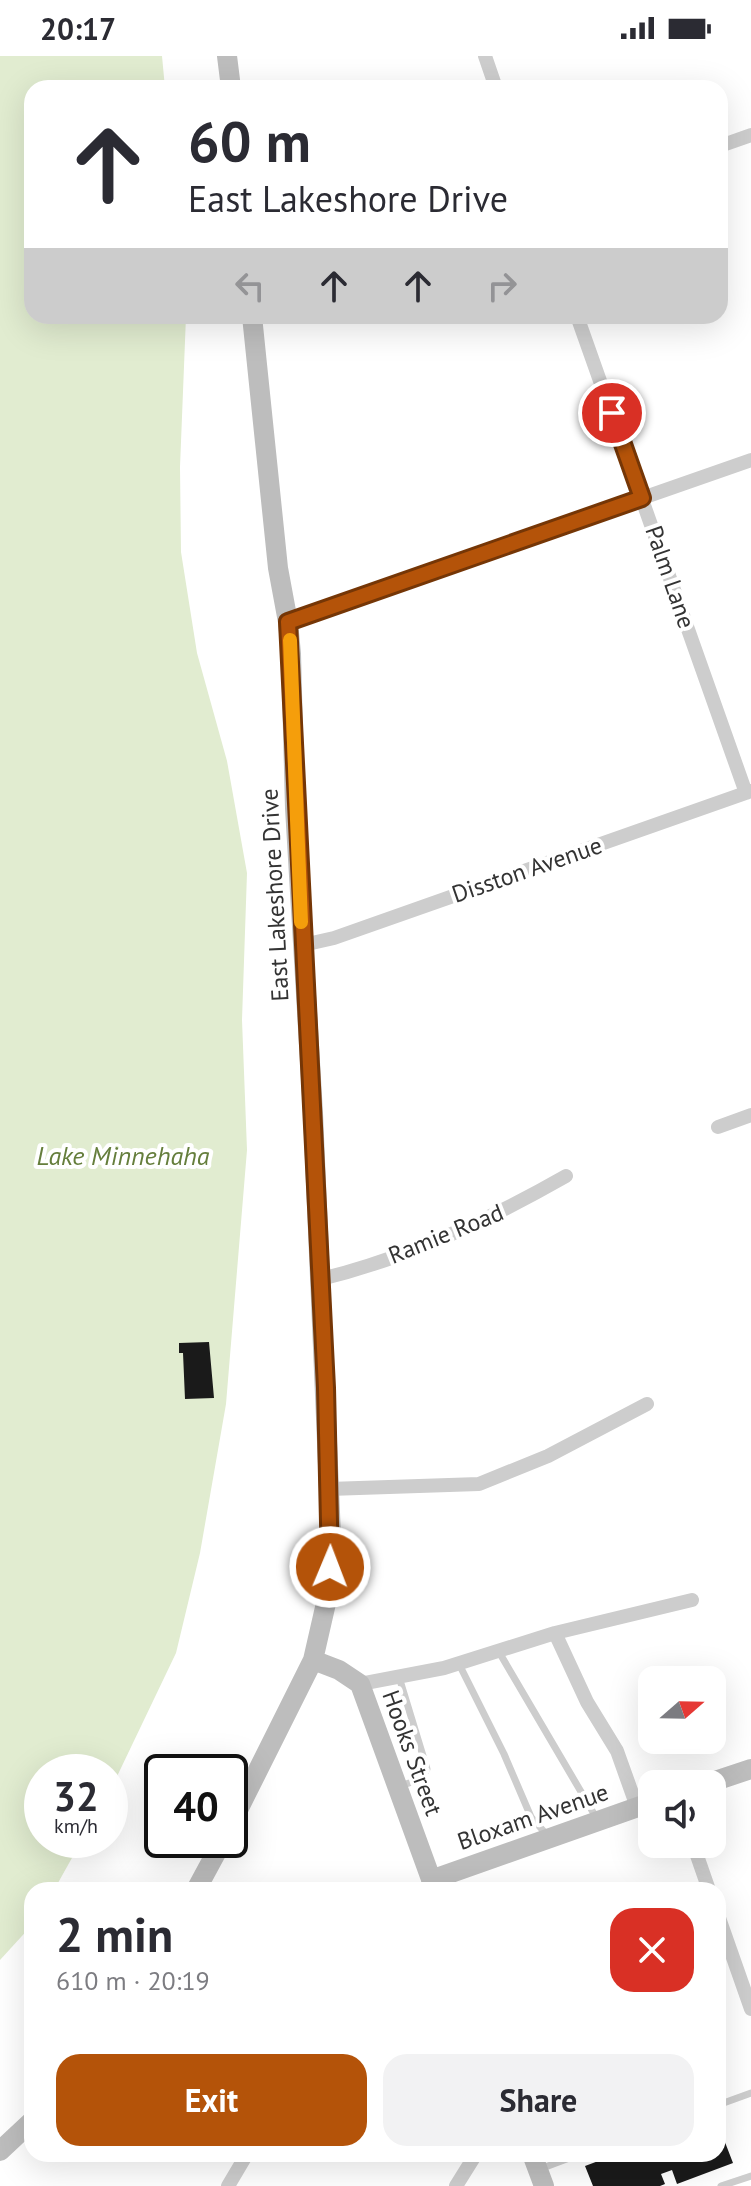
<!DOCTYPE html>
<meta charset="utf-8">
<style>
body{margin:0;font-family:"PT Sans",sans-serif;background:#f2f2f3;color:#2b2b33;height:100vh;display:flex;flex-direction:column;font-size:30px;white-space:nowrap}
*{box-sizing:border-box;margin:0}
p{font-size:26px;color:#7c7c81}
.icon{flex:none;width:44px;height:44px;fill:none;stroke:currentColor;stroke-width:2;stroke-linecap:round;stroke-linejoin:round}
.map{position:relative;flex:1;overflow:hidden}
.details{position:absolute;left:24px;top:1826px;width:702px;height:280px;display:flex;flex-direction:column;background:#fff;border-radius:24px;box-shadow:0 8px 32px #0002}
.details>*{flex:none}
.banner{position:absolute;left:24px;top:24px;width:704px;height:244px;border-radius:24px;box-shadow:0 8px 32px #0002;background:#fff;color:#2b2b33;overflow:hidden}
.needle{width:52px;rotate:70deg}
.buttons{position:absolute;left:638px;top:1610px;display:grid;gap:16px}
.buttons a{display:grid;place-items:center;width:88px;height:88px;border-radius:16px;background:#fff;box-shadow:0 8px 32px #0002;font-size:40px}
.speed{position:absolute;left:24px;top:1698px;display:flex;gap:16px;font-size:40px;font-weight:700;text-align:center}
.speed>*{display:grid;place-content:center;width:104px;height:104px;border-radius:50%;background:#fff;box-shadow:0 8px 32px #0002;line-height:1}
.speed small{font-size:20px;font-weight:400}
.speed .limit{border:4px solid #111;border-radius:12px;background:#fff;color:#111}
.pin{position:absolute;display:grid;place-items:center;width:68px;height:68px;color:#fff;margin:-34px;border:4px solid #fff;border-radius:50%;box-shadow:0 2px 8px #0007}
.me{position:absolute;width:88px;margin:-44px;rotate:1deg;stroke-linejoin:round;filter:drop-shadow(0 0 6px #0008)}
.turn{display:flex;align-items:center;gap:28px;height:168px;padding:0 32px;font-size:36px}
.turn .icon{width:104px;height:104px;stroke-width:2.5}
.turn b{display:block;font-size:56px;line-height:68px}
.lanes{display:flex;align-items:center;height:76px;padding:0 32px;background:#0003;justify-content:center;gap:40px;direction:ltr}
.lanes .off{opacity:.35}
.round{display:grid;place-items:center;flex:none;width:84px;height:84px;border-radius:24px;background:#f2f2f3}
.head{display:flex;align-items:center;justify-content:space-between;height:136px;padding:0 32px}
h1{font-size:48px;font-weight:600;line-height:60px}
.action{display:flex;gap:16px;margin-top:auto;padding:16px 32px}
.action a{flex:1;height:92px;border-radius:24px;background:#b45309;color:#fff;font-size:32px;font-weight:600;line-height:92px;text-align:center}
.action a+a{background:#f2f2f3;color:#2b2b33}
.status{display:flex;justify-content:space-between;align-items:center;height:56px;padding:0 40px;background:#fff;direction:ltr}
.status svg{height:22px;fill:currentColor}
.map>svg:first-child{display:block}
.water{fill:#e1ecd0}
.building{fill:#1a1a1a}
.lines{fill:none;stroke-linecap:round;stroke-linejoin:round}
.lane{stroke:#cdcdcd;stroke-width:7}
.street{stroke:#cdcdcd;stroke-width:14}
.secondary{stroke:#bdbdbd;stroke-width:20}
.route-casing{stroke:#753606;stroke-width:20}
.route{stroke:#b45309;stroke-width:14}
.slow{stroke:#f59e0b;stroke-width:14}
.labels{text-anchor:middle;stroke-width:8;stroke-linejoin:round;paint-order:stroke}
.street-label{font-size:24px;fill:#333;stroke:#fff}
.water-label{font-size:26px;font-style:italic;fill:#657e3c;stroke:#fff}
</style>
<div class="status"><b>20:17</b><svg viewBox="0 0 49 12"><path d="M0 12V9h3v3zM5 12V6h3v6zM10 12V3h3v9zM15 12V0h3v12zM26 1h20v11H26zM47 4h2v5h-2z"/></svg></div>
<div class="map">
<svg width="751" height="2130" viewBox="0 0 751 2130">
<rect width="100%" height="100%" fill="#fff"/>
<path class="water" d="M 0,0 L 162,0 L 165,32 L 32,32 L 32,260 L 186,260 L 180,411 L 181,496 L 197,597 L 227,705 L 247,817 L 242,964 L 247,1094 L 226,1348 L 200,1497 L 176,1597 L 110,1735 L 110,1716 L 42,1716 L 42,1784 L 82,1784 L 54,1834 L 32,1834 L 32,1869 L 0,1904 Z"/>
<path class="building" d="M 209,1286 L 214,1342 L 185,1343 L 183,1297 L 179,1297 L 179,1287 Z
M 718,2068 L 733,2107 L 677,2128 L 672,2114 L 661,2118 L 665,2128 L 660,2130 L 593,2130 L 585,2110 L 617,2098 L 643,2098 L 645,2101 L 652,2099 L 655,2105 L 667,2101 L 666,2098 L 718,2098 Z"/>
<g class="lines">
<path class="lane" d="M 499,1596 L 597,1763
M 459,1608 L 504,1698 L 531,1761 L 547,1779
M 399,1621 L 427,1713 L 421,1723 L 400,1730
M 718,2049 L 751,2037
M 540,2113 L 580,2098
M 721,2130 L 751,2120"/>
<path class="street" d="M 485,0 L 496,32
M 720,90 L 751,79
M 577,260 L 746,737
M 288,566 L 751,404
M 303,889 L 334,882 L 751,735
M 718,1071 L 751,1059
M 321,1223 C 407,1202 489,1164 566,1120
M 329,1433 L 479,1428 L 548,1400 L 647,1348
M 555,1577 L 587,1646 L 617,1695 L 637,1751
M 360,1628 L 444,1612 L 555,1577 L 692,1544
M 693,1788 L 709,1834
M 718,1859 L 751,1953
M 228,2130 L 247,2098
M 456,2130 L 476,2098"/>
<path class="secondary" d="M 227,0 L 231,32
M 313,1604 L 339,1614 L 360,1628 L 435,1834
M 706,1728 L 751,1713
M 230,1770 L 313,1604 L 329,1534 L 331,1480 L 313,1057 L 295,752 L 291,598 L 288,566 L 278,512 L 252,260
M 431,1824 L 652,1746
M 196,1834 L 223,1784
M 0,2095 L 32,2065
M 532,2098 L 544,2130"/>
</g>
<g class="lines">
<g class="route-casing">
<path id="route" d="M 330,1511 L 326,1332 L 288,566 L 642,442 L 612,357"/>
</g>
<use href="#route" class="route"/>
<path class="slow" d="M 290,584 L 301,866"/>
</g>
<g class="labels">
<g class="street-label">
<text transform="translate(670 521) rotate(71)" y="8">Palm Lane</text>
<text transform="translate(527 814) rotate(-19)" y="8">Disston Avenue</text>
<text transform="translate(275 839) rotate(-93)" y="8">East Lakeshore Drive</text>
<text transform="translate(446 1178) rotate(-22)" y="8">Ramie Road</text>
<text transform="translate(412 1697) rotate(70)" y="8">Hooks Street</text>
<text transform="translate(533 1761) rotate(-19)" y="8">Bloxam Avenue</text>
</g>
<g class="water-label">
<text x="123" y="1109">Lake Minnehaha</text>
</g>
</g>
</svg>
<div class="buttons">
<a><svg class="needle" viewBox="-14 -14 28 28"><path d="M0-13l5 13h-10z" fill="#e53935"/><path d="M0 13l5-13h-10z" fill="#7c7c81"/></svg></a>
<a><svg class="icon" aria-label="sound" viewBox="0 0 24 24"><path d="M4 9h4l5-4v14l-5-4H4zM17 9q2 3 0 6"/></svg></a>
</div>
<div class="speed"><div>32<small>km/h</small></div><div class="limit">40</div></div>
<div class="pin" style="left:612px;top:357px;background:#d93025"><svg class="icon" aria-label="arrive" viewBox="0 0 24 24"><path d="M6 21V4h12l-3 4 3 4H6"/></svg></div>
<svg class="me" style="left:330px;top:1511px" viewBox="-20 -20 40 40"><circle r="17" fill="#b45309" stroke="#fff" stroke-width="3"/><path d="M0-11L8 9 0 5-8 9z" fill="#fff"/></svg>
<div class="banner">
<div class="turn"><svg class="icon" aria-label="ahead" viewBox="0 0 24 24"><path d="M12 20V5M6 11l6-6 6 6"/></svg><div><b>60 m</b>East Lakeshore Drive</div></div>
<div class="lanes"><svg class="icon off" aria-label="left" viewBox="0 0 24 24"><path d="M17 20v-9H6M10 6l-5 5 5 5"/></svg><svg class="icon" aria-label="ahead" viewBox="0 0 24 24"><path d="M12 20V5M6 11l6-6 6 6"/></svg><svg class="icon" aria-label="ahead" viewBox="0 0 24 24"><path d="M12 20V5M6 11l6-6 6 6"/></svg><svg class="icon off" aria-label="right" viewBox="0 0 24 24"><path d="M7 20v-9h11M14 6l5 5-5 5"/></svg></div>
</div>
<section class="details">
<div class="head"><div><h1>2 min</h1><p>610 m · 20:19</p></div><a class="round" style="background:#d93025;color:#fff"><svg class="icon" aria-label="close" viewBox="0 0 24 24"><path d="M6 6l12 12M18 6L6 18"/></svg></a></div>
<div class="action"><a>Exit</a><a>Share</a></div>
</section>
</div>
